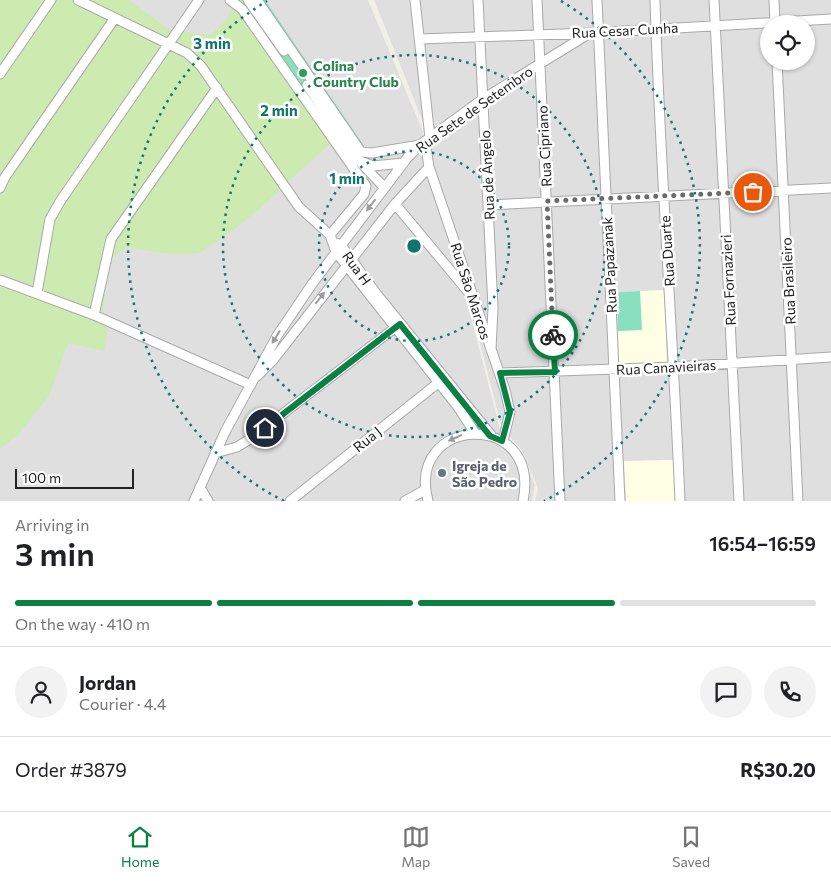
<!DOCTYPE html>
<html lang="en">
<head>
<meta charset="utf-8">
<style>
  body { margin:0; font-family:Commissioner,sans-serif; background:#f2f2f2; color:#202124; height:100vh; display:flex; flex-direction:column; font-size:19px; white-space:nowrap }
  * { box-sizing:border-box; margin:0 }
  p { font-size:16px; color:#757577 }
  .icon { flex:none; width:28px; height:28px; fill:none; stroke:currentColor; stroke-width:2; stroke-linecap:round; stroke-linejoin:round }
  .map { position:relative; height:501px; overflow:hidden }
  .details { display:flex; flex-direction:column; background:#fff; flex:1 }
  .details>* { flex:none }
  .controls { position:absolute; left:760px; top:15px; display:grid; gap:10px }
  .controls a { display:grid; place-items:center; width:55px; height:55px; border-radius:50%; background:#fff; box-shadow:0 1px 4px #0004; font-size:25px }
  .scale { position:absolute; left:15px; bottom:12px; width:119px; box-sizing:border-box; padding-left:5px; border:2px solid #222; border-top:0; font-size:14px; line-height:18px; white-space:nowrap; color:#222; -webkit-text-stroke:4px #fff; paint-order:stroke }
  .pin { position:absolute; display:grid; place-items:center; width:42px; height:42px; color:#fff; margin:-21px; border:2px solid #fff; border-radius:50%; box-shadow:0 1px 5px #0007 }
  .courier { position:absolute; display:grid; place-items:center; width:50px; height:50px; margin:-25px; border:4px solid #0b8043; border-radius:50%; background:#fff; color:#222; box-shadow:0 1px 6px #0007 }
  .overview em { font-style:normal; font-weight:600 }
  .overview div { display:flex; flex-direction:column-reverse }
  .overview { display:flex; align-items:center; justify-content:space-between; height:85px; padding:0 15px }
  h1 { font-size:32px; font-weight:600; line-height:38px }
  .bar { display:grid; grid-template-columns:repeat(4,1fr); gap:8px 5px; align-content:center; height:60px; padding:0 15px }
  .bar i { height:6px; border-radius:4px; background:#e0e0e0 }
  .bar .selected { background:#0b8043 }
  .bar p { grid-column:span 4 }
  .line { display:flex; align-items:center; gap:12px; padding:0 15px; border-top:1px solid #e0e0e0 }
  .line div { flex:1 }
  .round { display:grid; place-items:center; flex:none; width:52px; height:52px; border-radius:26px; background:#f2f2f2 }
  .menu { display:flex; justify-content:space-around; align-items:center; height:70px; border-top:1px solid #e0e0e0; background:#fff; font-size:14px; color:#757577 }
  .menu a { display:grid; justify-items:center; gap:2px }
  .menu .selected { color:#0b8043 }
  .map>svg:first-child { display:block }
  .residential { fill:#e0dfdf; fill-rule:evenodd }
  .education { fill:#ffffe5 }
  .grass { fill:#cdebb0 }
  .pitch { fill:#88e0be }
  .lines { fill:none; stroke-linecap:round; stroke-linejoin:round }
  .minor-casing { stroke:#a9a9a9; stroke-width:11 }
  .minor { stroke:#fff; stroke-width:9 }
  .oneway { fill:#9c9c9c }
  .done { stroke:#6b6a68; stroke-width:5; stroke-dasharray:0 9 }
  .route { stroke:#0b8043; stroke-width:6 }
  .ring { fill:none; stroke:#0f766e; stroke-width:2.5; stroke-dasharray:2.5 5 }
  .leisure-dot { fill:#2e9e5b; stroke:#fff; stroke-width:2 }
  .worship-dot { fill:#6b7280; stroke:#fff; stroke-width:2 }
  .labels { text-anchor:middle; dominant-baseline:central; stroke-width:5; stroke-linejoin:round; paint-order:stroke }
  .street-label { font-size:14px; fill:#222; stroke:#fff }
  .leisure-label { font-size:14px; font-weight:bold; fill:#27864d; stroke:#fff; text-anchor:start }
  .worship-label { font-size:14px; font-weight:bold; fill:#5b616d; stroke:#fff; text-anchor:start }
  .centre { fill:#0f766e; stroke:#fff; stroke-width:2.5 }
  .ring-label { font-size:15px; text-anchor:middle; font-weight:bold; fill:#0f766e; stroke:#fff; stroke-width:5; stroke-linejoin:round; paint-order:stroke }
</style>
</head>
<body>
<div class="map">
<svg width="831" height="501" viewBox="0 0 831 501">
  <rect width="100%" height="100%" fill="#f2efe9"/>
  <!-- residential -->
  <path class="residential" d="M0,0H368L423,132L500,429L518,449L535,485L532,501H0Z
    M374,0H831V501H535L538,488L521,449L502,428L440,190L427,132ZM769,24H806V61H769Z"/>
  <!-- education -->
  <path class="education" d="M664,290L667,362L619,364L617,292Z
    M674,460L676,501H626L624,461Z"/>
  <!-- grass -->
  <path class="grass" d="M0,0H129L170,30L210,35L226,20L236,0H246L335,140C294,174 259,215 213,244C208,247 202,252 197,253C175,257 150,251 128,247L109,260L103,308L107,332L104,351L68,343L49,396L18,435L0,449Z"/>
  <!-- pitch -->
  <path class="pitch" d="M242,0H265L364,146L346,152Z
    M640,291L642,330L618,331L617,292Z"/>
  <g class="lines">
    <!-- minor casing -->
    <g class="minor-casing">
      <path id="minor" d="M78,0L187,53L201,66L299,207L330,235L336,252L458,407L475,433
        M230,0L242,9L366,186L364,194L330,235
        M248,0L284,51
        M257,0L361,152L372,153L420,145
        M415,0L430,138
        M478,0L493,308L491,349
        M537,0L560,501
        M597,0L620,501
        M655,0C660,167 673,334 680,501
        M714,0L739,501
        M774,0L775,24
        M420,39L590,33L831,19
        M777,61L798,501
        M0,74L51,0
        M307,85L357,160L373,166L403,163
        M425,141L429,167L505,390L510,412L503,441
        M362,164L384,187
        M0,188L5,177L115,18
        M395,204L470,294
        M488,205L831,188
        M336,243L341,245L375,292L491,435
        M0,280L94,315L251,385
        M37,293L50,219L61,200L199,0
        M94,315L111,239L217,88
        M500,373L674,367L831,357
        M257,376L273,360L395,204L429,167
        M215,453L237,447L250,439L400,324
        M200,487L208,501
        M194,501L225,432L277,336L312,284L408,157L420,145L483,99L590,33
        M290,501L443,379
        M405,501L425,490
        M428,501C405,415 542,409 523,501"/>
    </g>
    <!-- minor -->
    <use href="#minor" class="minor"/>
  </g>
  <!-- one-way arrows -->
  <defs><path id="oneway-solid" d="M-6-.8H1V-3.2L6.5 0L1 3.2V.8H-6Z" transform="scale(1.25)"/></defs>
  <g class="oneway">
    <use href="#oneway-solid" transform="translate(371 205) rotate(128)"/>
    <use href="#oneway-solid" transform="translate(320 298) rotate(-52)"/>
    <use href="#oneway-solid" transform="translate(276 337) rotate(122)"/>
    <use href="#oneway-solid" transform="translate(455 438) rotate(156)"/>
  </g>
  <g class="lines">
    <!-- done -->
    <path class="done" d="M553,335L547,201L753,192"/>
    <!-- route -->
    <path class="route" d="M265,428L400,324L490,436L502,441L510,412L500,373L555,372L553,335"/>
  </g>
  <!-- distance rings -->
  <g class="ring">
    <circle cx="414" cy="246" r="95"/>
    <circle cx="414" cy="246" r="191"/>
    <path d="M284 501A286 286 0 0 1 267 1M561 1A286 286 0 0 1 544 501"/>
  </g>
  <!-- markers -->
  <circle class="leisure-dot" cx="303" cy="73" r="5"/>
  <circle class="worship-dot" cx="442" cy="473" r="5"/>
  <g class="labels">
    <!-- street labels -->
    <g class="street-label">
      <text transform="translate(625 30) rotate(-3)">Rua Cesar Cunha</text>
      <text transform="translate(474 109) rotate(-35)">Rua Sete de Setembro</text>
      <text transform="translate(544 146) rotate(-93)">Rua Cipriano</text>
      <text transform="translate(487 175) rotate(-93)">Rua de Ângelo</text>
      <text transform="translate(667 251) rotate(-94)">Rua Duarte</text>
      <text transform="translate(609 265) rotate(-93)">Rua Papazanak</text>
      <text transform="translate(357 268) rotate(54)">Rua H</text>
      <text transform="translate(728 280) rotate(-93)">Rua Fornazieri</text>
      <text transform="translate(788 281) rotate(-93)">Rua Brasileiro</text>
      <text transform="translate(471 291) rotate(72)">Rua São Marcos</text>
      <text transform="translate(666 367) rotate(-3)">Rua Canavieiras</text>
      <text transform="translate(367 439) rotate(-39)">Rua J</text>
    </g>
    <!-- leisure labels -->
    <g class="leisure-label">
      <text x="313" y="65">Colina<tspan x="313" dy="16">Country Club</tspan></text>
    </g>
    <!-- worship labels -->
    <g class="worship-label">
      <text x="452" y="465">Igreja de<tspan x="452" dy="16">São Pedro</tspan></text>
    </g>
  </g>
  <circle cx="414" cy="246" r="8" class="centre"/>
  <g class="ring-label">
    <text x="212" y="49">3 min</text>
    <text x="279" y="116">2 min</text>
    <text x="347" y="184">1 min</text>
  </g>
</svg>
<div class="controls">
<a><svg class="icon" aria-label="locate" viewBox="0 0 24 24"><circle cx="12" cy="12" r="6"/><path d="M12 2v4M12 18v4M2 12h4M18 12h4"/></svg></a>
</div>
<div class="scale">100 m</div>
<div class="pin" style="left:753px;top:192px;background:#ea580c"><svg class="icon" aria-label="bag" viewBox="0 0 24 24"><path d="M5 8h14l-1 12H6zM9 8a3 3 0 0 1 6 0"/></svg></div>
<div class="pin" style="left:265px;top:428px;background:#1f2937"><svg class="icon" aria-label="home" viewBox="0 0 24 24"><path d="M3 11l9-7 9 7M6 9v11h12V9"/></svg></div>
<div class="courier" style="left:553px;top:335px"><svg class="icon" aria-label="bike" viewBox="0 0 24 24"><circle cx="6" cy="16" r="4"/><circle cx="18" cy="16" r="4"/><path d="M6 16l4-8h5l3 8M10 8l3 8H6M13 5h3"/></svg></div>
</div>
<section class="details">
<div class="overview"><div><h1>3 min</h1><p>Arriving in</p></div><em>16:54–16:59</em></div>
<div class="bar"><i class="selected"></i><i class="selected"></i><i class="selected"></i><i></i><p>On the way · 410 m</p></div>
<div class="line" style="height:90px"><a class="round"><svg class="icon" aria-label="person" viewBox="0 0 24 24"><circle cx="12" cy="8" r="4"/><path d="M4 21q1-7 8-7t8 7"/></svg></a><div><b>Jordan</b><p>Courier · 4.4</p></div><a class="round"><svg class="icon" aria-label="chat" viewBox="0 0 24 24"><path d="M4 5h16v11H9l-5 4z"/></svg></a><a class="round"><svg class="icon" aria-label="phone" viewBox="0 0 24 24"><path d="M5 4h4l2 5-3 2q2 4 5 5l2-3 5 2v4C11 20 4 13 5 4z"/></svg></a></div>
<div class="line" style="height:65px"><div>Order #3879</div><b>R$30.20</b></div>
</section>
<nav class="menu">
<a class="selected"><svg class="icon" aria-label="home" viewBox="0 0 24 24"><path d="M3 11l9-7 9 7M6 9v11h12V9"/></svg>Home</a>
<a><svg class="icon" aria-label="map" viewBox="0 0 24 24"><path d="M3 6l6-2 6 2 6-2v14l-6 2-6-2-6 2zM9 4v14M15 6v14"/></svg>Map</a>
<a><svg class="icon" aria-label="saved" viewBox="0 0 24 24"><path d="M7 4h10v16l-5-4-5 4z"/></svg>Saved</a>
</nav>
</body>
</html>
